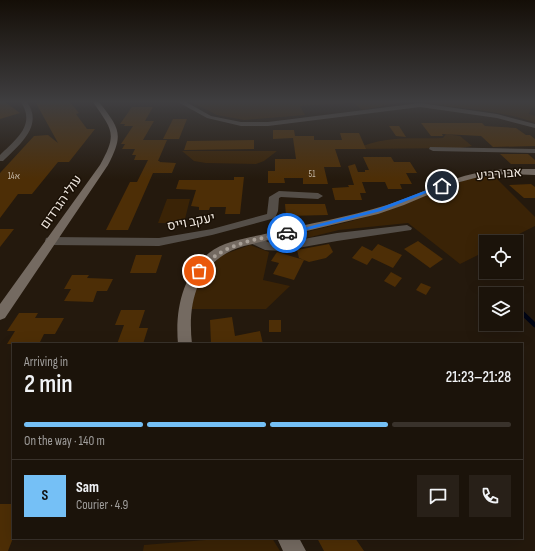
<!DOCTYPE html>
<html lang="en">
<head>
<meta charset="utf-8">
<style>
  body { margin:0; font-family:"Sofia Sans Condensed",Heebo,sans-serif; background:#282018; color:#f1f3f6; height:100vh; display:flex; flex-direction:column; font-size:15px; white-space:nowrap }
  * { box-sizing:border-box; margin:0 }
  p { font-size:13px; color:#a09e9c }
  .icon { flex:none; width:22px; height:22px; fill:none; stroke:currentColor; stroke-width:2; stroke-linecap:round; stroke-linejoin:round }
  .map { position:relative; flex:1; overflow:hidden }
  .side { position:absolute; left:12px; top:343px; width:511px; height:196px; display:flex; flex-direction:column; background:#1b130a; border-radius:0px; box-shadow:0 4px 16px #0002,0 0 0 1px #39322b }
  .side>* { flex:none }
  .buttons { position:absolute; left:479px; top:235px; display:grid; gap:8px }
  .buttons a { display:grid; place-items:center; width:44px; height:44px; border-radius:0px; background:#1b130a; box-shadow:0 4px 16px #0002,0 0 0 1px #39322b; font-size:20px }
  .pin { position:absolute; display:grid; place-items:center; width:34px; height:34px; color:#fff; margin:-17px; border:2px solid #fff; border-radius:50%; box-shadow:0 1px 4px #0007 }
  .courier { position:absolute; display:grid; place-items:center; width:40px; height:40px; margin:-20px; border:3px solid #1a73e8; border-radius:50%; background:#fff; color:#222; box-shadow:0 1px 5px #0007 }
  .overview em { font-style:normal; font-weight:600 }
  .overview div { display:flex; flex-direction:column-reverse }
  .overview { display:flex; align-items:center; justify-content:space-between; height:68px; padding:0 12px }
  h1 { font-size:26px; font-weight:600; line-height:30px }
  .bar { display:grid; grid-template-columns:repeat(4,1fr); gap:6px 4px; align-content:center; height:48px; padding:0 12px }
  .bar i { height:5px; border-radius:3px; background:#39322b }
  .bar .selected { background:#75c0f6 }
  .bar p { grid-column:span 4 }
  .line { display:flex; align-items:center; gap:10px; padding:0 12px; border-top:1px solid #39322b }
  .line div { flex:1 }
  .round { display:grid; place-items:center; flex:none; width:42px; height:42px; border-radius:0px; background:#282018 }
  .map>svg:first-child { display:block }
  .green { fill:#3a2306 }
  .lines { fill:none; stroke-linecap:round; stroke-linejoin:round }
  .stream { stroke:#000515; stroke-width:4.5 }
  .building { fill:#4d2e06 }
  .street { fill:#544e48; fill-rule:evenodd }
  .secondary { fill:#746a61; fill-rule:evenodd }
  .route { fill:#1a73e8 }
  .done { stroke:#a89f96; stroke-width:4; stroke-dasharray:0 7.2 }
  .labels { text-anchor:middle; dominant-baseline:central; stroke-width:3; stroke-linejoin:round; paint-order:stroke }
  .far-number-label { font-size:9px; fill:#c6b9a9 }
  .street-label { font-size:13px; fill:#efe7df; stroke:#1a1005 }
</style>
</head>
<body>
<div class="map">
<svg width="535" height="551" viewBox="0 0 535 551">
  <rect width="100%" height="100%" fill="#24190d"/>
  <!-- green -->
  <path class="green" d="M191,102H402L363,110L353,103L300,106L305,115L244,120L217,115Z
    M418,102H525L535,104V108L532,107L529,114L535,116V123C498,109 457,109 418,102Z
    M446,134L460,136L472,146L461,148L355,149C386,135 410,139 443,138Z
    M182,151H277L264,161L256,164L206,163L194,161Z
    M488,175L494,176L535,217V226L503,242H486V251L460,264L408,223L339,230L286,243L273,240L352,221L397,207L465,180Z
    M167,199H190L184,223H158Z
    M250,245L269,252L263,280L290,286L266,309H191L196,285L210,267L222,255Z
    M230,538H272L280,551H143L144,545Z"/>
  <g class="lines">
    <!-- stream -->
    <path class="stream" d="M516,307L535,325"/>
  </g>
  <!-- building -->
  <path class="building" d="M0,102H5L20,113L0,119Z
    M43,102H70L79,113L76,114L87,129H95L69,162H58L32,194H18L0,218V173L34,136L48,135L58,143L36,103Z
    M132,107H153L145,121H154L143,140H167L158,161H160L159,162L176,163L172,173H153L128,230H106L130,182H137L148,160H134L136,155H132L135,149H122L125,144H121L133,126H124L125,124H120Z
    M173,119H187L179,139H163Z
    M421,123H482L485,126L516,128L526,135H530L535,139V146L493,147L481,136L442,134L443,136H431Z
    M389,126H399L406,137L396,136Z
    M273,130H294L295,136H314V140H342L340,133H359L366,149H335L341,167H324L328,184H303V178H284L285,183H268V171H275V159H296L293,138L273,139Z
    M254,140V149L184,150L187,141Z
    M500,154H528L535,160V164H511Z
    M363,157H391L394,162H410L417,173H406L412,184H400L402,189H388L385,182H362L366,193H360L362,200H335L332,188L349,187L348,185H354L348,166L355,164L358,172H365V170H369Z
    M234,177H244L240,214H225L226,207H210L209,210H199V207L191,206L196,190L176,189L179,180H234Z
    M531,184L535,187V198H524L509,185Z
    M285,204H325L328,215L286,216Z
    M0,229H14L0,247Z
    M418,241L443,259L430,268L404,249Z
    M329,244L333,252L326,258L309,262L299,258L297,250Z
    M378,244L402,255L393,268L372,258L367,265L352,258L362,246L372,251Z
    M277,252L304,260L294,280L273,274L279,263L271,261Z
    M136,255H162L156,273H130Z
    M391,272L402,278L395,287L384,281Z
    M72,275H89L87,278L113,279L107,291H97L93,302L64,301L71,289H64Z
    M421,283L431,287L426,295L416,290Z
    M121,310H145L139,328H148L143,344H117L124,325H115Z
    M19,313H38L35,318H64L55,334H44L39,344H7L15,331H7Z
    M232,317L235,336L260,331L263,344H211L210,320Z
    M269,320H281V332H269Z
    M0,504H13V538L8,551H0Z
    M317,538H355L364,551H324Z"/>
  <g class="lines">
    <!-- street -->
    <path class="street" d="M21,102H27C44,126 19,145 3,161H0V155C16,139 36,125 21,102Z
      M178,102H186L211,116L241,122H268L420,103L497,114L535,124V128L497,118L420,107L268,126H241L207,118Z
      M430,147L535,149V153L433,151L429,149Z
      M279,191L318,193L323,196L318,199L281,197L279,198L278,211L275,218L212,235L159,246L50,245L46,244L45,241L46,238L50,237L159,238L212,229L267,214L269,197Z
      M407,225L412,228L411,230L337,241L281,251L265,250L250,243L249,240L250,237H258L270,243H281L337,233Z"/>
    <!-- secondary -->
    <path class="secondary" d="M93,102H99C120,129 124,134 108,165L5,318L0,320V304L100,165C118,133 112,130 93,102Z
      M505,169H535V175L505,174L475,178L456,183L404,205L378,214L244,246C198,259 187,301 192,344H178C175,311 182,275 209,253C225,240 249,238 269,233C308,224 348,217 387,205C430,191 457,172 505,169Z
      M277,538H299L306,551H283Z"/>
  </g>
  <!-- sky -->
  <linearGradient id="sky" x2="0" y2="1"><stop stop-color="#140e07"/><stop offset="0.57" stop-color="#3f3e40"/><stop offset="1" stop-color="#3f3e40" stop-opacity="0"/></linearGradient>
  <rect width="535" height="179" fill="url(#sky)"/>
  <!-- route -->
  <path class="route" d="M440,185L444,186L381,211L287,235L284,233L377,209Z"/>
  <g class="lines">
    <!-- done -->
    <path class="done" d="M199,271C222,243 254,240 287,233"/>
  </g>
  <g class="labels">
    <!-- far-number labels -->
    <g class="far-number-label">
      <text x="312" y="174">51</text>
      <text x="14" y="176">14א</text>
    </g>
    <!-- street labels -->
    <g class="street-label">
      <text transform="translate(499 174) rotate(-5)">אבו רביע</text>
      <text transform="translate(61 202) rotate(-55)">עולי הגרדום</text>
      <text transform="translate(191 222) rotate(-11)">יעקב וייס</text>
    </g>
  </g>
</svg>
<div class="buttons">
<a><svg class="icon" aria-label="locate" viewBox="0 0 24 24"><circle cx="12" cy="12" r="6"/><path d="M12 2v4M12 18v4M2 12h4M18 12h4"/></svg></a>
<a><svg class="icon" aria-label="layers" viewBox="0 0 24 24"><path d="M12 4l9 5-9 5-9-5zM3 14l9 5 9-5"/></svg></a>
</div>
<div class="pin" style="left:199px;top:271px;background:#ea580c"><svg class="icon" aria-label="bag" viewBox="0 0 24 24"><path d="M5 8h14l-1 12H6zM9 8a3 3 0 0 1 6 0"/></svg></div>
<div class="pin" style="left:442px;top:186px;background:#1f2937"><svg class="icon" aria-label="home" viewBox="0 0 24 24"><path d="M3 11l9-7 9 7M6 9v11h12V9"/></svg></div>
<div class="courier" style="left:287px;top:233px"><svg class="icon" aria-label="car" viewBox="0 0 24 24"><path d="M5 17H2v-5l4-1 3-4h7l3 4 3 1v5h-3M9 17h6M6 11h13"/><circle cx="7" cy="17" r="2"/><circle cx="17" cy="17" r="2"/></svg></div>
<section class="side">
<div class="overview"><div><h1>2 min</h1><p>Arriving in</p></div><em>21:23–21:28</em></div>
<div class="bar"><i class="selected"></i><i class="selected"></i><i class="selected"></i><i></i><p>On the way · 140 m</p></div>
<div class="line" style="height:72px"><b class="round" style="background:#75c0f6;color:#111">S</b><div><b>Sam</b><p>Courier · 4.9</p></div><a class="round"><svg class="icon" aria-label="chat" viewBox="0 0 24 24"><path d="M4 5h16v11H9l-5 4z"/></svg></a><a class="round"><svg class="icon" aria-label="phone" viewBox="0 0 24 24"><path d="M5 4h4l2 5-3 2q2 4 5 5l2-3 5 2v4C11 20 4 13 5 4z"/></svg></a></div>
</section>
</div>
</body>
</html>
